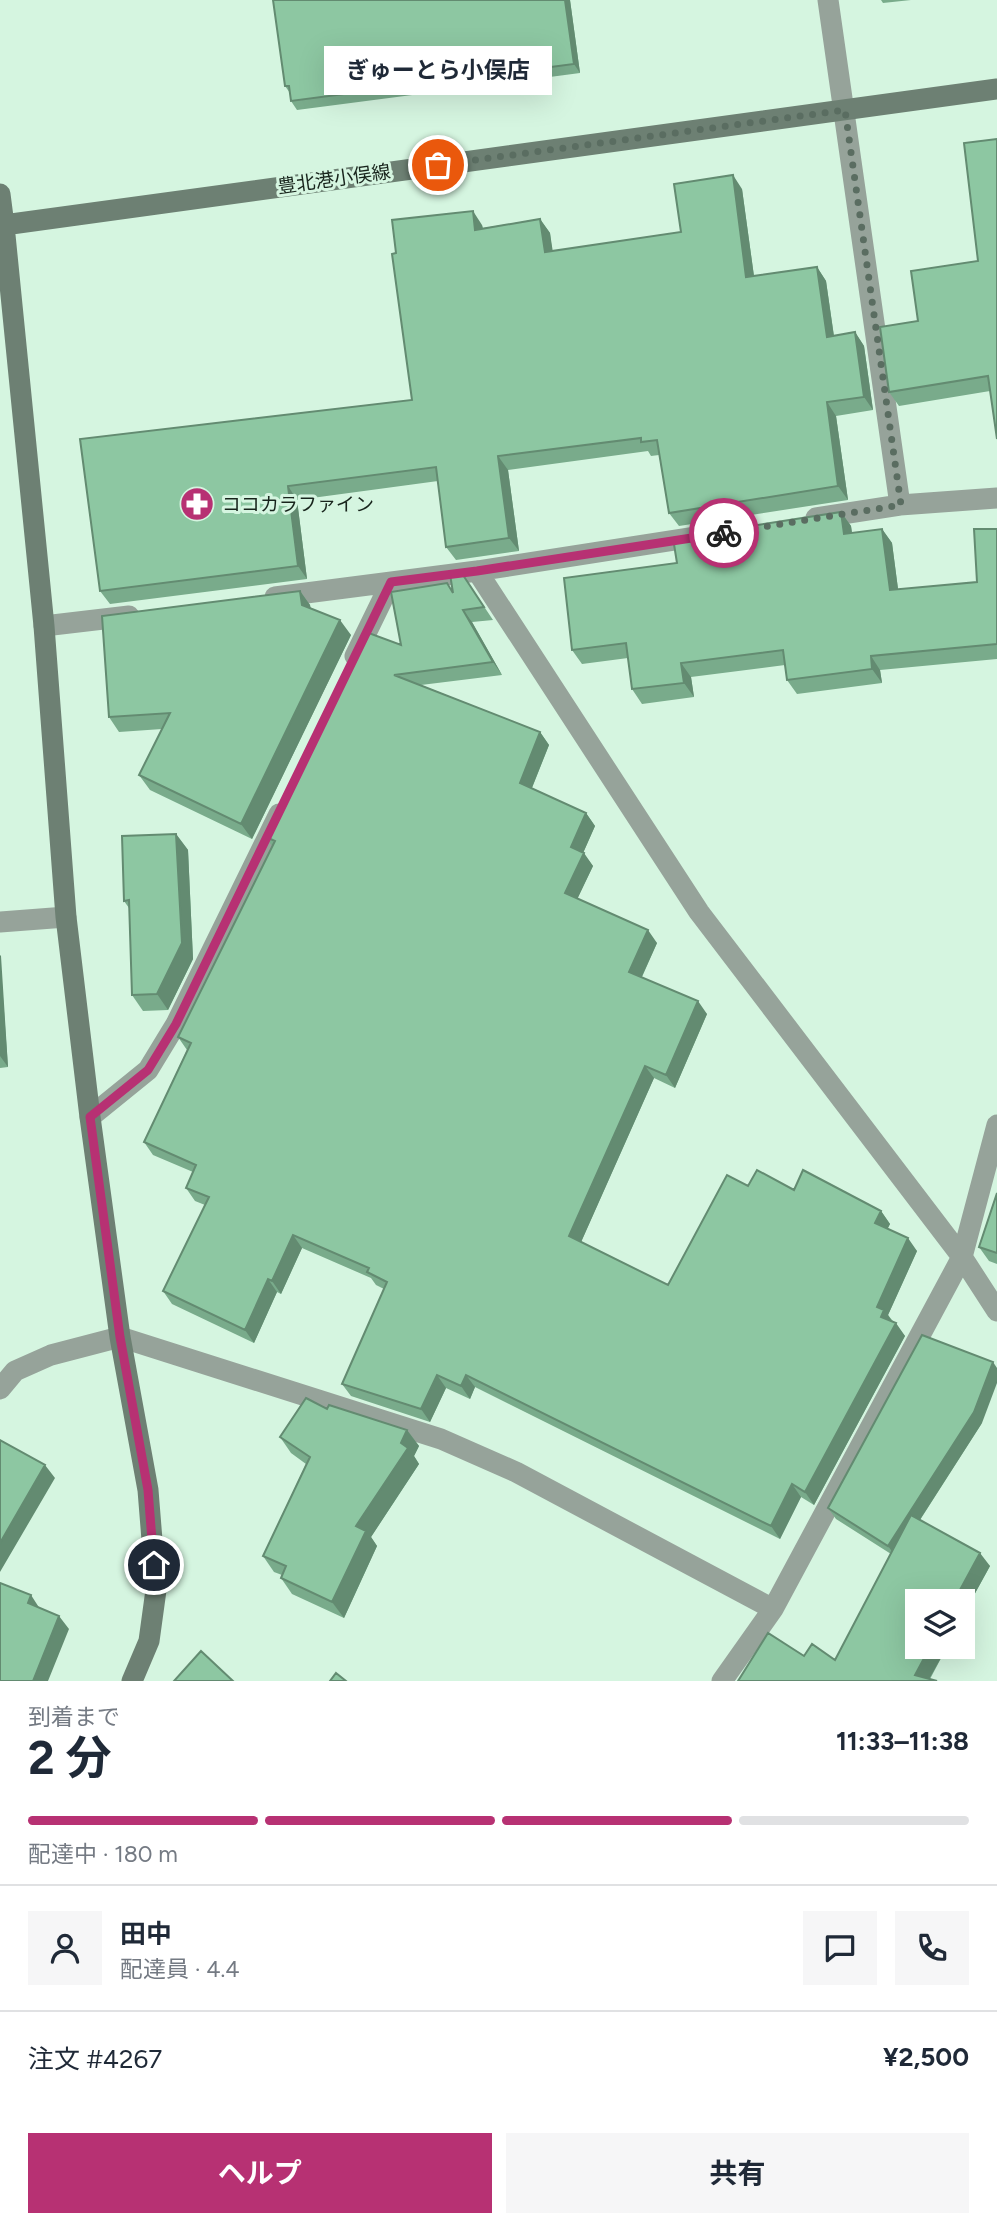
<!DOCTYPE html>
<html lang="ja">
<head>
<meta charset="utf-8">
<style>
  body { margin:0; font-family:Figtree,"Noto Sans JP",sans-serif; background:#f6f6f7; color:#1f2937; height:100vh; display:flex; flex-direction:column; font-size:26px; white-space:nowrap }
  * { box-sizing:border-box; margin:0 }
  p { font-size:23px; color:#747a83 }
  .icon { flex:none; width:38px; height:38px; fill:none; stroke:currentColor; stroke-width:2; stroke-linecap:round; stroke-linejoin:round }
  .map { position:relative; height:1681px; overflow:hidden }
  .panel { display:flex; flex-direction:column; background:#fff; flex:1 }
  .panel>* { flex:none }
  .fabs { position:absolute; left:905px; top:1589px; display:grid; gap:14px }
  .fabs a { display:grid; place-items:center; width:70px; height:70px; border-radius:0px; background:#fff; box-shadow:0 7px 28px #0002; font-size:35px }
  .pin { position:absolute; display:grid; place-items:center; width:60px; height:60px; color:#fff; margin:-30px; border:4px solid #fff; border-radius:50%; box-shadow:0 2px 7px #0007 }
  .courier { position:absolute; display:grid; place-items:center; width:70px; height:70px; margin:-35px; border:5px solid #b73173; border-radius:50%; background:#fff; color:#222; box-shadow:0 2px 9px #0007 }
  .bubble { position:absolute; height:49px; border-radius:0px; background:#fff; box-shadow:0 7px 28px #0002; font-size:23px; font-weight:700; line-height:49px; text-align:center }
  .headline em { font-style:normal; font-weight:700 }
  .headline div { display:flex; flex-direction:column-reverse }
  .headline { display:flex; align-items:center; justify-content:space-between; height:119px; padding:0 28px }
  h1 { font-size:46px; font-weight:700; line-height:52px }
  .bar { display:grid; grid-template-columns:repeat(4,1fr); gap:10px 7px; align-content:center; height:84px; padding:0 28px }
  .bar i { height:9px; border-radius:5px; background:#e0e1e3 }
  .bar .active { background:#b73173 }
  .bar p { grid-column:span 4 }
  .line { display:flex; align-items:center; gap:18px; padding:0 28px; border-top:2px solid #e0e1e3 }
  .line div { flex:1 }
  .round { display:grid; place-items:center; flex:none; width:74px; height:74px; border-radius:0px; background:#f6f6f7 }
  .action { display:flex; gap:14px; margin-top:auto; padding:14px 28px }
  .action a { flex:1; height:80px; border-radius:0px; background:#b73173; color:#fff; font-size:28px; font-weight:700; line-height:80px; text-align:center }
  .action a+a { background:#f6f6f7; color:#1f2937 }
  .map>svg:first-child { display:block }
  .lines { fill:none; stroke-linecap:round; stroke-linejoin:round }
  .street { stroke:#96a39a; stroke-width:21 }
  .secondary { stroke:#6d8073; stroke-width:21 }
  .wall { fill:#79ab8b }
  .shaded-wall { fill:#638b71 }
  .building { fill:#8dc7a2; stroke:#638b71; stroke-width:2 }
  .done { stroke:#5a6d61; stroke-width:7; stroke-dasharray:0 12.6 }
  .route { stroke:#b73173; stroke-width:9 }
  .labels { text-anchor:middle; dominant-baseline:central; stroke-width:6; stroke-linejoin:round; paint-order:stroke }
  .street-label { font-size:19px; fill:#18241c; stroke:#d5f5e0 }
  .poi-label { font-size:19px; fill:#18241c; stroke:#d5f5e0; text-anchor:start }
</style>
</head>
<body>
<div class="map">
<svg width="997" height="1681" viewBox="0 0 997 1681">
  <rect width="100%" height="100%" fill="#d5f5e0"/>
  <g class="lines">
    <!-- street -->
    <path class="street" d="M828,0L900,505
      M816,518L900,505L997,498
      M477,571L699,912L962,1257L997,1311
      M275,597L477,571L701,536
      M44,626L129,616
      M355,656L391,582
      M0,922L66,917
      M90,1117L148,1070L176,1024L279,814
      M0,1389L15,1371L51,1355L120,1337L441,1439L516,1472L773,1609
      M722,1681L773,1609L962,1257L997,1125"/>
    <!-- secondary -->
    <path class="secondary" d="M0,194L4,225H0
      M132,1681L149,1641L156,1590L148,1490L120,1337L90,1117L66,917L44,626L4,225L997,89"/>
  </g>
  <!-- wall -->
  <path class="wall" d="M570,0L580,73L297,110L291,101L290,93L285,86Z
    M881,0H911L883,3Z
    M742,189L754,276L817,267L826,281L834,336L855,332L864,346L873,410L836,416L848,500L679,526L669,513L659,455L651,456L648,451L508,470L519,551L456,560L446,547L438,481L297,500L307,579L110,604L100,591L412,400L396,253L482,225L483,228L540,219L550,233L552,251L681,232Z
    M978,261L990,391L899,406L889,392L918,321Z
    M841,512L851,526L852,533L882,529L892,543L898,589L977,582L997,529V659L880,670L882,683L797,694L787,680L785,665L691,677L694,697L642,704L632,689L628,658L582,664L572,650L677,563Z
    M461,572L493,620L472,622L502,675L421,685L540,732L549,745L532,788L586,813L595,826L583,853L593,866L577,899L657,943L642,977L707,1014L675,1088L654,1078L581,1242L668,1285L748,1186L794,1190L881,1211L890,1224L887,1229L917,1251L888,1315L905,1336L814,1505L801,1497L780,1539L475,1387L470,1399L446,1388L430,1422L351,1396L342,1384L384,1289L376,1285L371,1278L302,1248L281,1294L277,1292L254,1343L172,1304L163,1291L205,1205L195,1201L186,1188L193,1172L153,1155L144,1142L187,1050L178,1037L272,846L266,837L401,645L453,591Z
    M300,591L310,605L311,609L351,635L252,839L150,790L139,775L162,729L119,732L109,717Z
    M176,834L188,850L193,959L168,1010L143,1011L132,995L129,908L124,901Z
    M0,955L8,1067L0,1068Z
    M997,1193V1264L989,1261L979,1247Z
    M327,1409L407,1430L419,1446L414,1456L419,1464L371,1537L377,1546L344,1618L292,1594L281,1578L282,1575L274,1572L263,1556L306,1464L291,1453L280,1437Z
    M982,1423L920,1520L990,1566L962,1617V1601L917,1647H947L930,1679L804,1656L835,1660L891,1554L836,1519L828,1508Z"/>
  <!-- shaded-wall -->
  <path class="shaded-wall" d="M565,0H570L580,73L574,64Z
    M733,175L742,189L756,291L746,277Z
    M473,211L482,225L485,243L475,230Z
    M540,219L550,233L555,266L545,252Z
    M817,267L826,281L836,351L827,337Z
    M855,332L864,346L873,410L864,397Z
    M827,402L836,416L848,500L838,486Z
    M498,456L508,470L519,551L509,538Z
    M288,486L297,500L307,579L298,566Z
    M841,512L851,526L854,548L844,534Z
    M882,529L892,543L900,604L890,590Z
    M300,591L310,605L312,620L302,605Z
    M463,610L472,622L502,675L493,662Z
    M340,620L351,635L252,839L241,824Z
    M871,656L880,670L882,683L872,669Z
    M681,663L691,677L694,697L684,683Z
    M540,732L549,745L529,795L520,783Z
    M586,813L595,826L580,860L571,847Z
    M176,834L188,850L193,959L168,1010L157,994Z
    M584,853L593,866L574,906L565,893Z
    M648,930L657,943L638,985L629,972Z
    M0,955L1,956L8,1067L0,1056Z
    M698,1001L707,1014L675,1088L666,1075Z
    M645,1066L654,1078L578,1249L569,1236Z
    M881,1211L890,1224L884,1236L875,1223Z
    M293,1235L302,1248L281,1294L272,1281Z
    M908,1238L917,1251L888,1315L893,1323L881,1317L877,1307Z
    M268,1279L277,1292L254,1343L245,1330Z
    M896,1323L905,1336L814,1505L805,1492Z
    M993,1362L997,1368V1383L982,1423L896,1557L888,1546Z
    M437,1375L446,1388L430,1422L421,1409Z
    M466,1375L475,1387L470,1399L461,1386Z
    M407,1430L419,1446L414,1456L419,1464L371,1537L377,1546L344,1618L332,1602L356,1526Z
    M45,1465L55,1478L0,1572V1543Z
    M792,1484L801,1497L780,1539L771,1526Z
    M980,1553L990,1566L962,1617V1601H954Z
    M31,1595L40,1609L28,1603Z
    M59,1616L69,1629L48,1681H33Z
    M930,1647H947L928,1681L915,1675Z"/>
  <!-- building -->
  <path class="building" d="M273,0H565L574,64L291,101L289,86H285Z
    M997,139V439L988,376L889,392L880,327L918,321L911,271L978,261L964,143Z
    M733,175L746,277L817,267L827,337L855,332L864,397L827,402L838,486L669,513L657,440L641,442V438L498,456L509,538L446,547L436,467L288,486L298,566L100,591L80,439L412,400L392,254L396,253L392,220L473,211L475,230L540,219L545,252L681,232L674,184Z
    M841,512L844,534L882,529L890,590L977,582L974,529H997V644L871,656L872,669L787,680L783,650L681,663L684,683L632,689L626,643L572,650L564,578L677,563L673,538Z
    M461,572L484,607L463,610L493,662L394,675L540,732L520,783L586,813L571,847L584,853L565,893L648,930L629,972L698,1001L666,1075L645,1066L569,1236L668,1285L727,1175L748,1186L757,1170L794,1190L803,1170L881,1211L875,1223L908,1238L877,1307L884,1310L881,1317L896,1323L805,1492L792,1484L771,1526L466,1375L461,1386L437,1375L421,1409L342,1384L387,1282L367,1272L369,1268L293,1235L272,1281L268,1279L245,1330L163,1291L209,1197L186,1188L196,1165L144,1142L191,1043L178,1037L275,841L266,837L366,632L401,645L391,592L447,583L453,593L450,574Z
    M300,591L302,605L340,620L241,824L139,775L170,713L109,717L102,616Z
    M176,834L182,943L157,994L132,995L129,900L124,901L122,836Z
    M997,1193V1253L979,1247Z
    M922,1335L993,1362L974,1412L888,1546L828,1508Z
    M306,1398L327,1409L329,1405L407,1430L401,1443L408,1448L356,1526L366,1531L332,1602L281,1578L286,1566L263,1556L310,1457L280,1437Z
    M0,1440L45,1465L0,1543Z
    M911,1515L980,1553L954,1601H917V1647H930L915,1675L937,1681H738L768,1633L804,1656L812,1644L835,1660Z
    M0,1583L31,1595L28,1603L59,1616L33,1681H0Z
    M201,1651L233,1681H174Z
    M336,1673L346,1681H330Z"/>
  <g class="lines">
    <!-- done -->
    <path class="done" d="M438,165L845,110L901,505L724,533"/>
    <!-- route -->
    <path class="route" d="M154,1565L148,1490L120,1337L90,1117L148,1070L176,1024L391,582L477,571L724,533"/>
  </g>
  <!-- icons -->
  <defs>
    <g id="pharmacy-disc" transform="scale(1.75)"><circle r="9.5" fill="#b73173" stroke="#d5f5e0"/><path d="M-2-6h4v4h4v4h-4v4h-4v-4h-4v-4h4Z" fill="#fff"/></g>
  </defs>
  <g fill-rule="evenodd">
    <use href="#pharmacy-disc" x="197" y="504"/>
  </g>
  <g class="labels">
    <!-- street labels -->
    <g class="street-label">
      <text transform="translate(334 179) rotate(-8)">豊北港小俣線</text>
    </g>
    <!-- poi labels -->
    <g class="poi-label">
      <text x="222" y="504">ココカラファイン</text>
    </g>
  </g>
</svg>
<div class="fabs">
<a><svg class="icon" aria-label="layers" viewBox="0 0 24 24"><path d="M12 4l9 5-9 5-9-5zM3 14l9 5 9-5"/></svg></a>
</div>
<div class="pin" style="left:438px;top:165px;background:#ea580c"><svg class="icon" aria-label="bag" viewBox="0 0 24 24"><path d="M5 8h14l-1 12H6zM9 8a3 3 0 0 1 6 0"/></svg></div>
<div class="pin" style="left:154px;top:1565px;background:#1f2937"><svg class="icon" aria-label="home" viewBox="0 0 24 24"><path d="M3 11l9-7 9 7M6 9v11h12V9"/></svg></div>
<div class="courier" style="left:724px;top:533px"><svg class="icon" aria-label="bike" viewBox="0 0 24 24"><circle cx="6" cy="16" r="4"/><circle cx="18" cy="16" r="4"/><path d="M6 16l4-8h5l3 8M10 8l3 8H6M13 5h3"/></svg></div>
<div class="bubble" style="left:324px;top:46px;width:228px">ぎゅーとら小俣店</div>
</div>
<section class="panel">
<div class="headline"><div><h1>2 分</h1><p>到着まで</p></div><em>11:33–11:38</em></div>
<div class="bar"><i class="active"></i><i class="active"></i><i class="active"></i><i></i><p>配達中 · 180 m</p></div>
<div class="line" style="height:126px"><a class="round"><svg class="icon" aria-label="person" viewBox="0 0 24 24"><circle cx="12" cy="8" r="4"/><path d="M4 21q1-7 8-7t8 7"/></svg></a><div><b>田中</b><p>配達員 · 4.4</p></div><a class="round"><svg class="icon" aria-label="chat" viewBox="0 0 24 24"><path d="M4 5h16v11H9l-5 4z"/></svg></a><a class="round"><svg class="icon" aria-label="phone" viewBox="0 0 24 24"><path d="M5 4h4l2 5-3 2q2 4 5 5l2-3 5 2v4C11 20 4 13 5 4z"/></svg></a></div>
<div class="line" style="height:91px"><div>注文 #4267</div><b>¥2,500</b></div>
<div class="action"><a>ヘルプ</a><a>共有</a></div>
</section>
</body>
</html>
